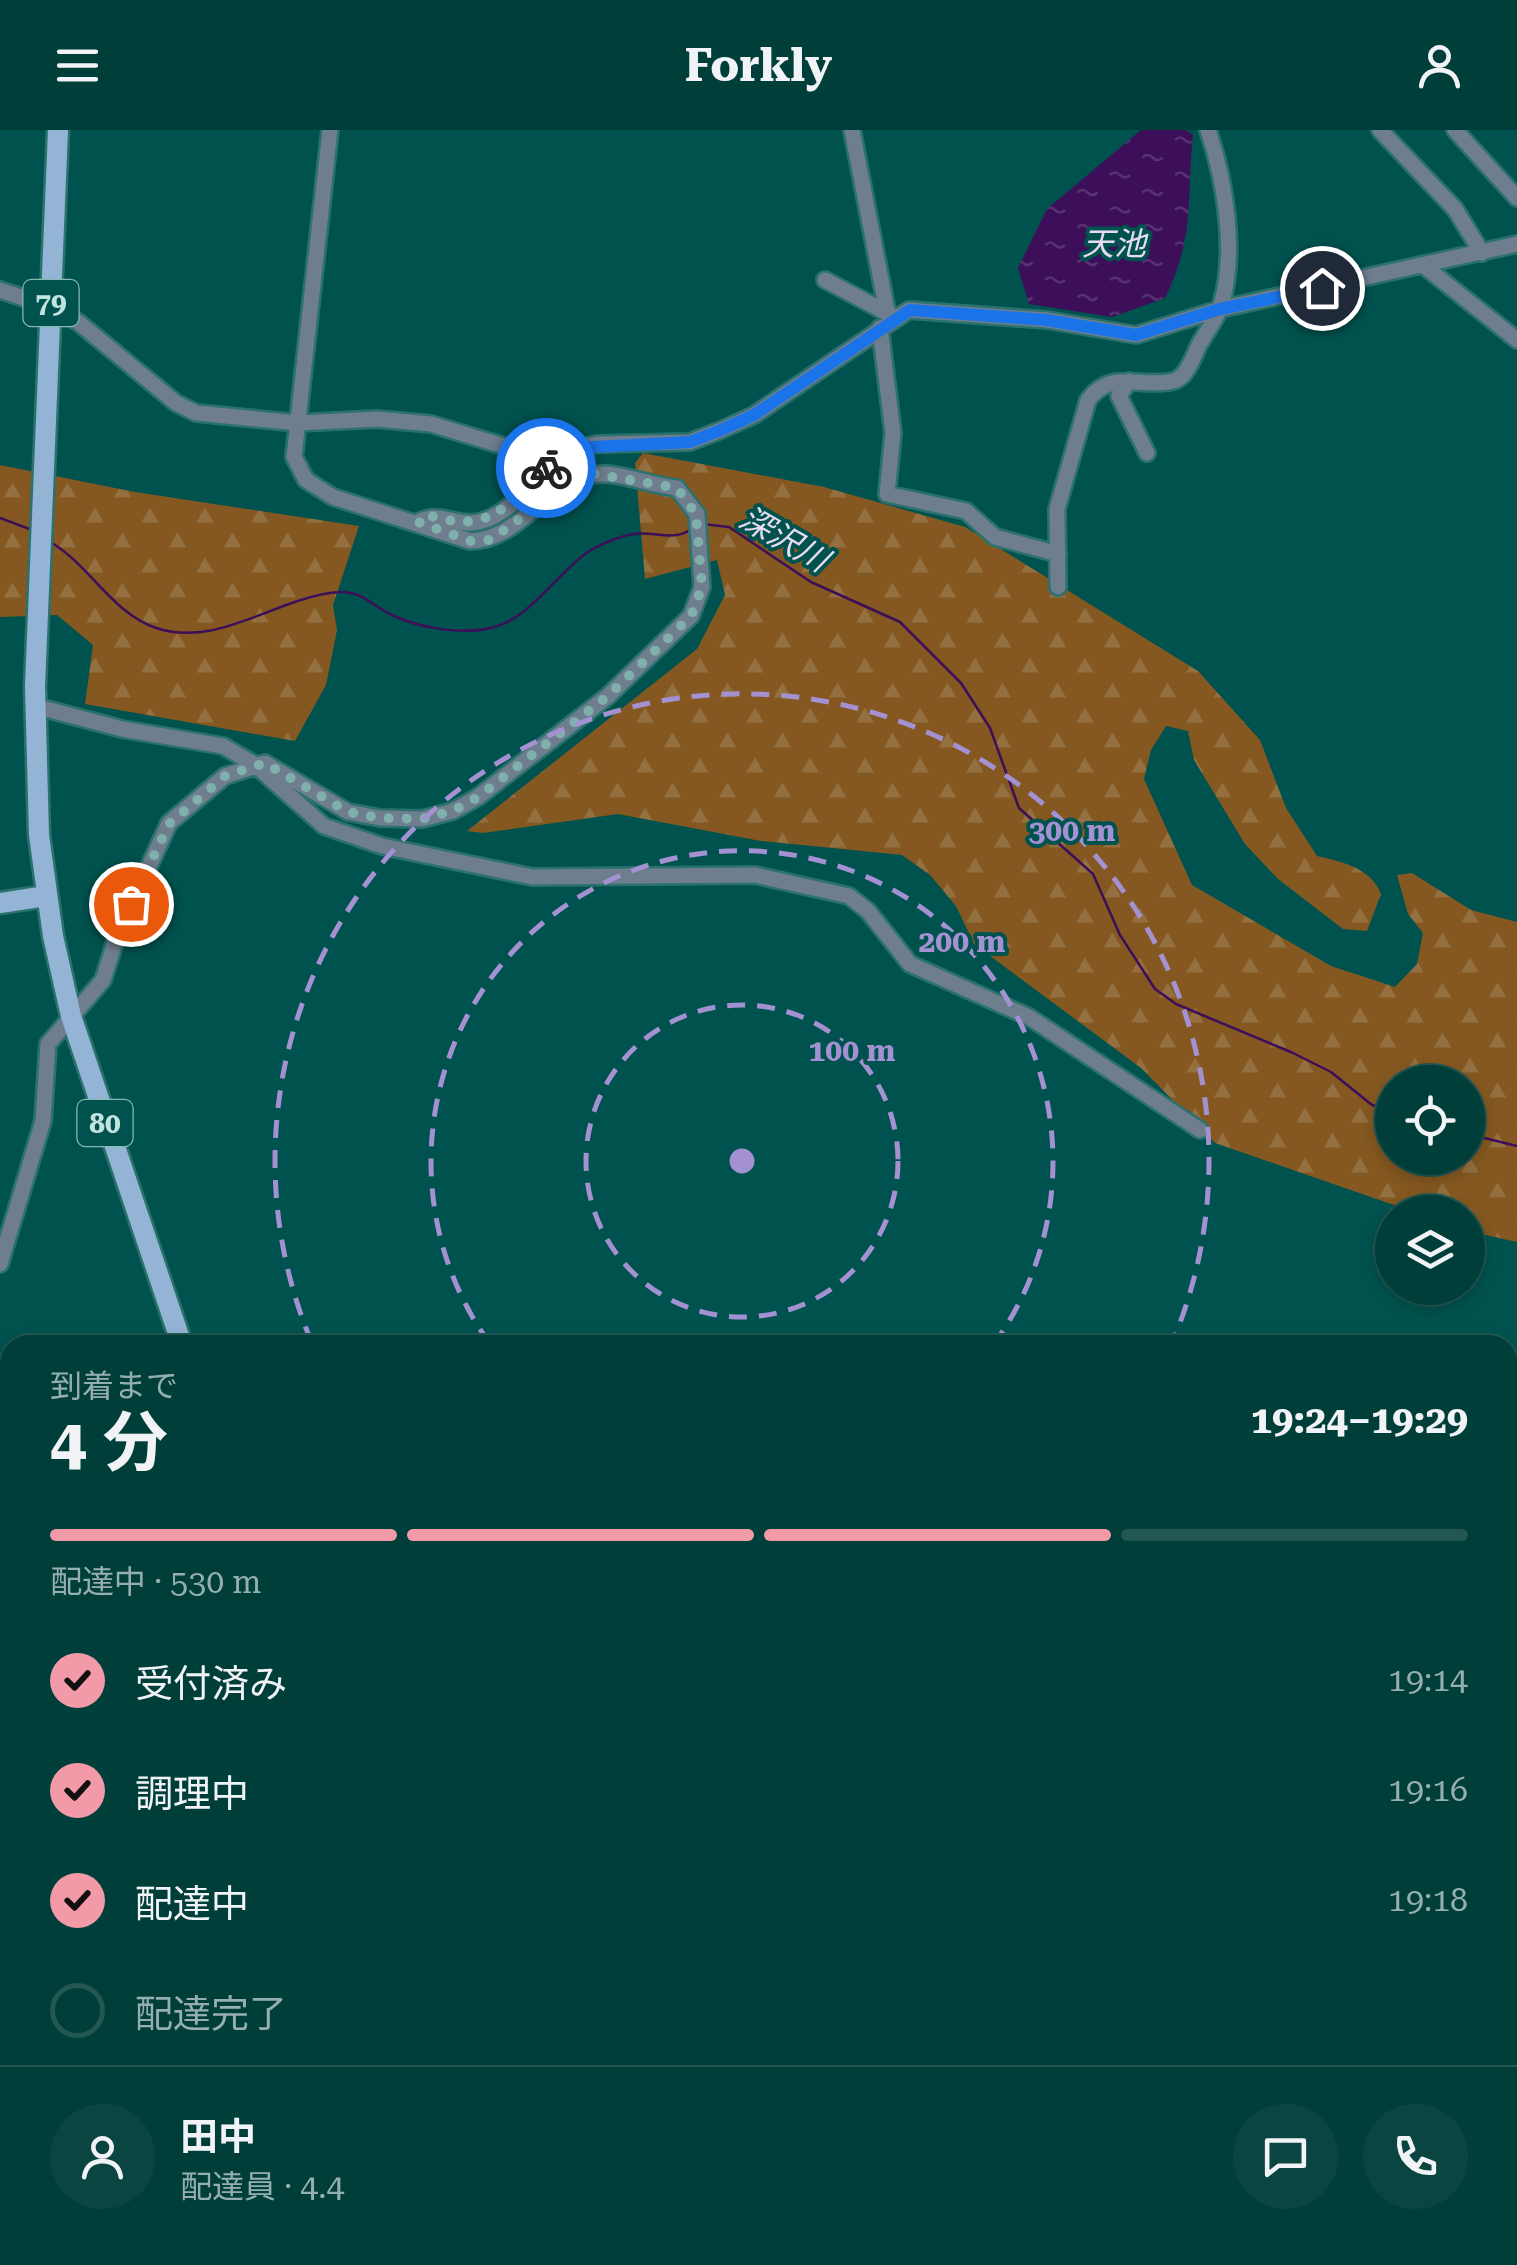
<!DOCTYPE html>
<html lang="ja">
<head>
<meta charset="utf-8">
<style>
  body { margin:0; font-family:"Roboto Serif","Noto Sans JP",serif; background:#0a4542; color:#f1f3f6; height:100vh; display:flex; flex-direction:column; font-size:38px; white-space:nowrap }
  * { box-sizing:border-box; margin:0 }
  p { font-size:32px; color:#95aeaf }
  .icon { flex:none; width:55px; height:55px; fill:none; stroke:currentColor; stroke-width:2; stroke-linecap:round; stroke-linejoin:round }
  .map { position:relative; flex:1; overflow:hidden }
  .drawer { position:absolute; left:0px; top:1205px; width:1518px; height:930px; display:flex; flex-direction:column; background:#003e3a; border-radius:30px 30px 0 0; box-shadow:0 5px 15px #0003,0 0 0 2px #225754 }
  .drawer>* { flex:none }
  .controls { position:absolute; left:1375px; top:935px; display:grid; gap:20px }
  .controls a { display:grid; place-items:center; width:110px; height:110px; border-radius:50%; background:#003e3a; box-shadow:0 5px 15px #0003,0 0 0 2px #225754; font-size:50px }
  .pin { position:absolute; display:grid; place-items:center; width:85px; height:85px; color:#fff; margin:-42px; border:5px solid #fff; border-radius:50%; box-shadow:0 2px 10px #0007 }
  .courier { position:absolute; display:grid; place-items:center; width:100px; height:100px; margin:-50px; border:8px solid #1a73e8; border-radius:50%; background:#fff; color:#222; box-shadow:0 2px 12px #0007 }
  .head em { font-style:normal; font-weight:700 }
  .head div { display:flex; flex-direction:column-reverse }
  .head { display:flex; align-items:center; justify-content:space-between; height:170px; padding:0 50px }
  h1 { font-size:65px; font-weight:700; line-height:75px }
  .bar { display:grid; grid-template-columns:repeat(4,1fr); gap:15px 10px; align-content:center; height:120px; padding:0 50px }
  .bar i { height:12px; border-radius:8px; background:#225754 }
  .bar .active { background:#f39aa9 }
  .bar p { grid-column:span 4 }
  .line { display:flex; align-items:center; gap:25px; padding:0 50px; border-top:2px solid #225754 }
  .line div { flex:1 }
  .round { display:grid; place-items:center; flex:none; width:105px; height:105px; border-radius:52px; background:#0a4542 }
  ol { padding:0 50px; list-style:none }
  li { display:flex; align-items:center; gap:30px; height:110px }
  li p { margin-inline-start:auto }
  li .icon { padding:10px; border-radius:50%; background:#f39aa9; color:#111; stroke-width:4 }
  li:last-child { color:#95aeaf }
  li i { width:55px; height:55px; border:5px solid #225754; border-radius:50% }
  header { display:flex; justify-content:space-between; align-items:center; height:130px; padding:0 50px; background:#003e3a; font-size:45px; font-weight:700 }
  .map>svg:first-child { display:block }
  .forest { fill:url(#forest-firs); fill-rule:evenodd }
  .water { fill:url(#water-ripples) }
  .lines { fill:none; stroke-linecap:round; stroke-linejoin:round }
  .stream { stroke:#3d0e59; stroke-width:2.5 }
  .minor-casing { stroke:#2b726e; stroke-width:20 }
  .major-casing { stroke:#2b726e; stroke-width:25 }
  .minor { stroke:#6e7e8e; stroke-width:15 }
  .major { stroke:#93b4d4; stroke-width:20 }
  .done { stroke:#7fb0ac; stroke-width:10; stroke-dasharray:0 18 }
  .route { stroke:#1a73e8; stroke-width:12 }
  .ring { fill:none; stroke:#a391d1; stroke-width:5; stroke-dasharray:18 12 }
  .labels { text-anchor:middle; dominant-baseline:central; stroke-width:8; stroke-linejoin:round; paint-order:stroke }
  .shield { fill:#00524e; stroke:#88b8b4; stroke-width:2.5 }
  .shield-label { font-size:28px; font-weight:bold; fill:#c3e3df }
  .water-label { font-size:32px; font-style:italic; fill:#e6dbf0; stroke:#00524e }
  .centre { fill:#a391d1; stroke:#00524e; stroke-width:5 }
  .ring-label { font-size:30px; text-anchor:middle; font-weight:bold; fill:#a391d1; stroke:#00524e; stroke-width:8; stroke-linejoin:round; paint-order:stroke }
</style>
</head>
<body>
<header><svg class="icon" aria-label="menu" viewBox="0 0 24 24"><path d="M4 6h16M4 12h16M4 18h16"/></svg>Forkly<svg class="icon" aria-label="person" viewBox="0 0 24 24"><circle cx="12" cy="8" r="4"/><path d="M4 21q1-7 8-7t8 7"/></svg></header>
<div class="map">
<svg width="1517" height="2135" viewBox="0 0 1517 2135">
  <defs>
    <pattern id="forest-firs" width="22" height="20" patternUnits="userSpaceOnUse" patternTransform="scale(2.5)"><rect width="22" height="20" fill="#845820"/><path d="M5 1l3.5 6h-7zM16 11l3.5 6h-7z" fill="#947040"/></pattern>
    <pattern id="water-ripples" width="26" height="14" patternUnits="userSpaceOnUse" patternTransform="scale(2.5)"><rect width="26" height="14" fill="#3d0e59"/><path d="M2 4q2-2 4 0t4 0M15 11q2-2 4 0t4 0" fill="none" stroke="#573170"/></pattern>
  </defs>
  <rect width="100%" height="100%" fill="#00524e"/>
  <!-- forest -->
  <path class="forest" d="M643,323L824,357L965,397L1198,541L1260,610L1286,678L1317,726C1343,732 1371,738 1381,764L1367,801L1343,799L1278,749L1245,714L1194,630L1188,601L1166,596L1151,620L1144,649L1192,755L1331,836L1395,857L1417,834L1423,803L1408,784L1397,745L1412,743L1471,780L1517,792V1112L1468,1101V1082H1414L1215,1013L1141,938L974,814L956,776L930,745L902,725L761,711L618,684L483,703L467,701L697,519L725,465L717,430L645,449L635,333ZM1392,952H1468V1028H1392Z
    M0,335L135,362L359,396L333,475L337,500L326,555L295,611L85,574L93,515L57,485L0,487Z
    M1508,1953L1517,1958V2135H827L817,2125H1508Z
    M491,2125H664L693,2135H496Z"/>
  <!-- water -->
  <path class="water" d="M1141,0H1186L1193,5C1186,70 1196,105 1165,168L1112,187L1029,174L1018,138L1047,79Z"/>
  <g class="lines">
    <!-- stream -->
    <path class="stream" d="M0,388L32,400
      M703,394L729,397L811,452L900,492L961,553L990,598L1019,678L1093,744L1120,805L1155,859L1176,874L1293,923L1331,942L1372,975L1392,980
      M52,413C91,437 111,482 156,498C219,519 278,466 340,462C363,461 375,478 394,486C421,498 461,505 491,498C532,489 557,441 591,420C604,413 619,406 634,404C656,401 672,412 692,399
      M1468,1004L1517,1016
      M0,1695L10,1692
      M0,1893L10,1892
      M366,2125L392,2135"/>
    <!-- minor casing -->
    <g class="minor-casing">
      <path id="minor" d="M852,0L887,181
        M1380,0L1455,79L1482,123
        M1455,0L1517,68
        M1424,136L1517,210
        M825,150L891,185
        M0,160L51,177L78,192L176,273L196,283L298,293L377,289L431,294L533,325L598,314L690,312L721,300L754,285L909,180L1047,190L1136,205L1220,179L1517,114
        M880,198L893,303L887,364L966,381L995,407L1058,424
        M1129,251L1119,266L1147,323
        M418,392C439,382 449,393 471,393C506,392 540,345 563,321
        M1058,457L1057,379L1088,270C1112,238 1141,259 1173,251C1187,248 1193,227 1199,215C1206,202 1217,189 1221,175C1237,123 1225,50 1208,0
        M35,576L122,599L223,616L254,634L324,696L382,716L532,747L755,745L849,766L868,781L910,834L1029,887L1200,1000
        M0,1134L43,991L48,914L103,850L117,806L169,693L225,646L265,633L348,682L380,688L422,689L453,681L478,667L608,566L691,486L702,457L697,384L677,358C651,356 617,340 592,345C545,353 520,410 470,411L333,367L306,350L294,327L330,0
        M0,1244L10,1248
        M1508,1500L1517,1502
        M0,1524H10
        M0,1677L10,1675
        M0,1799L10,1818
        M0,1832L10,1829
        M0,1961L10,1955
        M0,2081L10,2087
        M64,2125L66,2135"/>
    </g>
    <!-- major casing -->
    <g class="major-casing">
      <path id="major" d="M58,0L35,556L39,705L53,806L71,886L182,1215
        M0,773L46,766
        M227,2135L229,2125"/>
    </g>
    <!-- minor -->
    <use href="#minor" class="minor"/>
    <!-- major -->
    <use href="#major" class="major"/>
  </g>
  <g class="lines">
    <!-- done -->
    <path class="done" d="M131,774L169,694L225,646L265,633L348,682L380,688L422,689L453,681L478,667L608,566L691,486L702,457L696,384L677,358L594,344L570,353L490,410L470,411L418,392L431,386L461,393L494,386L546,338"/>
    <!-- route -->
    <path class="route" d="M546,338L563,321L574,318L690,312L721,300L754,285L910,180L1046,190L1136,205L1220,179L1322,158"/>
  </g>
  <!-- distance rings -->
  <g class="ring">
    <circle cx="742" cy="1031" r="156"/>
    <path d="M490 1214A311 311 0 1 1 994 1214"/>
    <path d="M312 1213A467 467 0 1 1 1172 1213"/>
  </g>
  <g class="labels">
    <!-- shield labels -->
    <g class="shield">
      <rect x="23.5" y="150" width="55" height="46" rx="8"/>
      <rect x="77.5" y="970" width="55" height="46" rx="8"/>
    </g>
    <g class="shield-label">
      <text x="51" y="173">79</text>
      <text x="105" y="993">80</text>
    </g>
    <!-- water labels -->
    <g class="water-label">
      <text x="1114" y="114">天池</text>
      <text transform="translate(784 409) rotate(30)">深沢川</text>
    </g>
  </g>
  <circle cx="742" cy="1031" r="15" class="centre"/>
  <g class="ring-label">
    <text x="1072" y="711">300 m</text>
    <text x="962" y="822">200 m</text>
    <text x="852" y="931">100 m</text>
  </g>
</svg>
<div class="controls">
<a><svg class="icon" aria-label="locate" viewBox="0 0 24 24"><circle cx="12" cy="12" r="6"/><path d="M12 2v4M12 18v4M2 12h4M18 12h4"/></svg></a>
<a><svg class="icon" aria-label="layers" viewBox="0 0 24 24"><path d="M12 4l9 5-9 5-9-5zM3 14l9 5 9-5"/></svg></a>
</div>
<div class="pin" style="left:131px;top:774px;background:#ea580c"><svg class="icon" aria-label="bag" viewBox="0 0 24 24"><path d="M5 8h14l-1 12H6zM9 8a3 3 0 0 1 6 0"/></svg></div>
<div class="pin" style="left:1322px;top:158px;background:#1f2937"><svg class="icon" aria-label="home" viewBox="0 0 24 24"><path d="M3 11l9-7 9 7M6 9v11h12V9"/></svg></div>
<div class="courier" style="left:546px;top:338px"><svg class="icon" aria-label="bike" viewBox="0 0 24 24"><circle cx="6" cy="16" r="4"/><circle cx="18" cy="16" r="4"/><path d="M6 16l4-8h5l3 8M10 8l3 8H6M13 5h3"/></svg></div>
<section class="drawer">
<div class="head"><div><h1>4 分</h1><p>到着まで</p></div><em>19:24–19:29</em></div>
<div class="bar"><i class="active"></i><i class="active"></i><i class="active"></i><i></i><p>配達中 · 530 m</p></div>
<ol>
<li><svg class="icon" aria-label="check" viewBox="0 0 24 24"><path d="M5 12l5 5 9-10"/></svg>受付済み<p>19:14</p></li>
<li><svg class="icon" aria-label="check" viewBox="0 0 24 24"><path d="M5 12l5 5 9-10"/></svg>調理中<p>19:16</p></li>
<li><svg class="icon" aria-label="check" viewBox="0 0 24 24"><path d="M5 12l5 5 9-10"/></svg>配達中<p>19:18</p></li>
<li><i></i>配達完了</li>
</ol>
<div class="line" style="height:180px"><a class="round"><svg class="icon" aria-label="person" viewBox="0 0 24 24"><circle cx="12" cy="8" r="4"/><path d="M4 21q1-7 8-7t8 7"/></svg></a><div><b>田中</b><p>配達員 · 4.4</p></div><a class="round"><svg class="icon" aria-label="chat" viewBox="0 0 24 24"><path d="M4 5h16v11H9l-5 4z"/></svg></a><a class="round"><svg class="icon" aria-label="phone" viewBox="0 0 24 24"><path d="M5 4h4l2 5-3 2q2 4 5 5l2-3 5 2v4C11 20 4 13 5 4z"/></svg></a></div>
</section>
</div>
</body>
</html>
